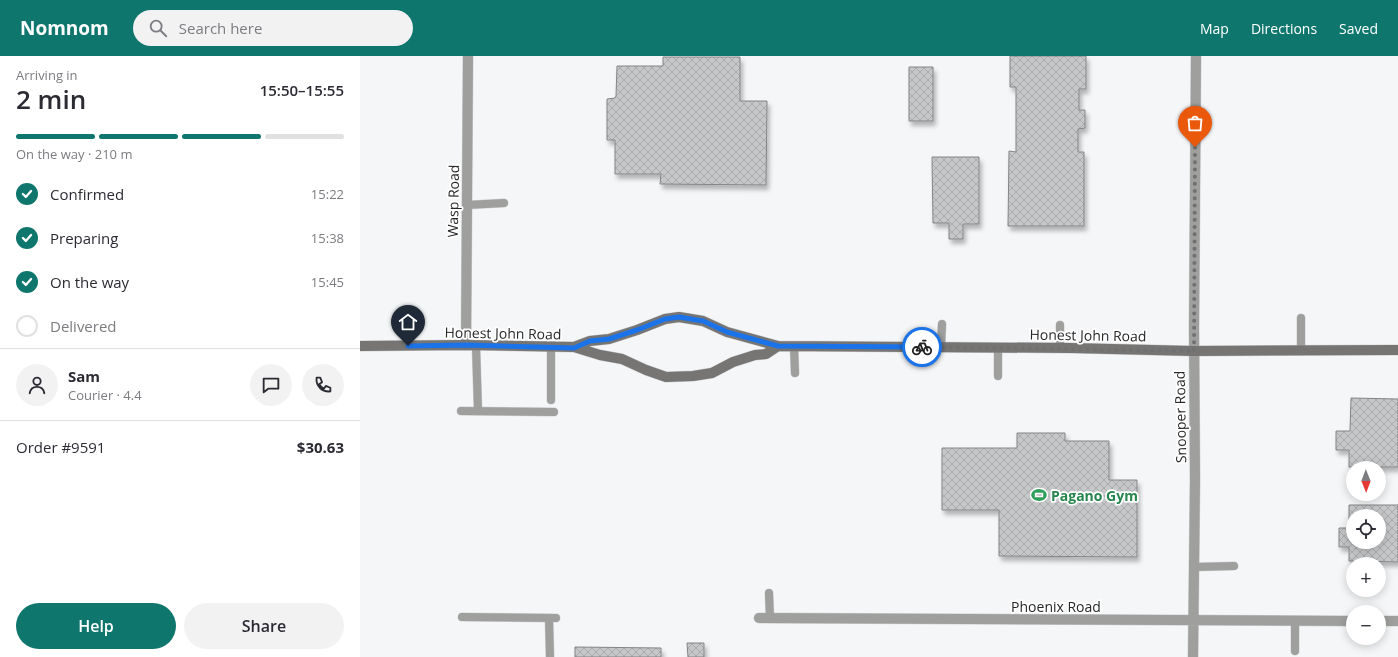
<!DOCTYPE html>
<html lang="en">
<head>
<meta charset="utf-8">
<style>
  body { margin:0; font-family:"Open Sans",sans-serif; background:#f2f2f3; color:#2b2b33; height:100vh; display:flex; flex-direction:column; font-size:15px; white-space:nowrap }
  * { box-sizing:border-box; margin:0 }
  p { font-size:13px; color:#7c7c81 }
  .icon { flex:none; width:22px; height:22px; fill:none; stroke:currentColor; stroke-width:2; stroke-linecap:round; stroke-linejoin:round }
  .map { position:relative; flex:1; overflow:hidden }
  .sheet { display:flex; flex-direction:column; background:#fff; width:360px }
  .sheet>* { flex:none }
  .needle { width:26px; rotate:179deg }
  .buttons { position:absolute; left:986px; top:405px; display:grid; gap:8px }
  .buttons a { display:grid; place-items:center; width:40px; height:40px; border-radius:50%; background:#fff; box-shadow:0 2px 10px #0003; font-size:20px }
  .pin { position:absolute; display:grid; place-items:center; width:34px; height:34px; color:#fff; margin:-41px -17px; border-radius:50% 50% 50% 0; rotate:-45deg; box-shadow:0 0 4px #0007 }
  .pin .icon { rotate:45deg }
  .courier { position:absolute; display:grid; place-items:center; width:40px; height:40px; margin:-20px; border:3px solid #1a73e8; border-radius:50%; background:#fff; color:#222; box-shadow:0 1px 5px #0007 }
  .headline em { font-style:normal; font-weight:600 }
  .headline div { display:flex; flex-direction:column-reverse }
  .headline { display:flex; align-items:center; justify-content:space-between; height:68px; padding:0 16px }
  h1 { font-size:26px; font-weight:600; line-height:30px }
  .bar { display:grid; grid-template-columns:repeat(4,1fr); gap:6px 4px; align-content:center; height:48px; padding:0 16px }
  .bar i { height:5px; border-radius:3px; background:#e1e1e2 }
  .bar .active { background:#0f766e }
  .bar p { grid-column:span 4 }
  .line { display:flex; align-items:center; gap:10px; padding:0 16px; border-top:1px solid #e1e1e2 }
  .line div { flex:1 }
  .round { display:grid; place-items:center; flex:none; width:42px; height:42px; border-radius:21px; background:#f2f2f3 }
  ol { padding:0 16px; list-style:none }
  li { display:flex; align-items:center; gap:12px; height:44px }
  li p { margin-inline-start:auto }
  li .icon { padding:4px; border-radius:50%; background:#0f766e; color:#fff; stroke-width:4 }
  li:last-child { color:#7c7c81 }
  li i { width:22px; height:22px; border:2px solid #e1e1e2; border-radius:50% }
  .action { display:flex; gap:8px; margin-top:auto; padding:8px 16px }
  .action a { flex:1; height:46px; border-radius:24px; background:#0f766e; color:#fff; font-size:16px; font-weight:600; line-height:46px; text-align:center }
  .action a+a { background:#f2f2f3; color:#2b2b33 }
  header { display:flex; align-items:center; gap:24px; box-sizing:border-box; height:56px; padding:0 20px; background:#0f766e; color:#fff }
  header strong { font-size:19px }
  nav { display:flex; gap:22px; margin-inline-start:auto; font-size:14px }
  .search { width:280px; height:36px; background:#f2f2f3; display:flex; align-items:center; gap:10px; box-sizing:border-box; padding:0 14px; border-radius:22px; color:#7c7c81; font-size:15px }
  main { display:flex; flex:1; min-height:0 }
  .map>svg:first-child { display:block }
  .building { fill:url(#building-cross-hatch); stroke:#838587; fill-rule:evenodd; filter:url(#shadow) }
  .lines { fill:none; stroke-linecap:round; stroke-linejoin:round }
  .lane-casing { stroke:#cfd1d3; stroke-width:9 }
  .street-casing { stroke:#cfd1d3; stroke-width:11 }
  .secondary-casing { stroke:#cfd1d3; stroke-width:11 }
  .lane { stroke:#9f9f9e; stroke-width:8 }
  .street { stroke:#9f9f9e; stroke-width:10 }
  .secondary { stroke:#767574; stroke-width:10 }
  .done { stroke:#6f7071; stroke-width:4; stroke-dasharray:0 7.2 }
  .route { stroke:#1a73e8; stroke-width:5 }
  .labels { text-anchor:middle; dominant-baseline:central; stroke-width:3.5; stroke-linejoin:round; paint-order:stroke }
  .street-label { font-size:14px; fill:#282829; stroke:#fff }
  .leisure-label { font-size:14px; font-weight:bold; fill:#27864d; stroke:#fff; text-anchor:start }
</style>
</head>
<body>
<header>
<strong>Nomnom</strong>
<div class="search"><svg class="icon" aria-label="search" viewBox="0 0 24 24"><circle cx="10" cy="10" r="6"/><path d="M15 15l6 6"/></svg>Search here</div>
<nav><a>Map</a><a>Directions</a><a>Saved</a></nav>
</header>
<main>
<section class="sheet">
<div class="headline"><div><h1>2 min</h1><p>Arriving in</p></div><em>15:50–15:55</em></div>
<div class="bar"><i class="active"></i><i class="active"></i><i class="active"></i><i></i><p>On the way · 210 m</p></div>
<ol>
<li><svg class="icon" aria-label="check" viewBox="0 0 24 24"><path d="M5 12l5 5 9-10"/></svg>Confirmed<p>15:22</p></li>
<li><svg class="icon" aria-label="check" viewBox="0 0 24 24"><path d="M5 12l5 5 9-10"/></svg>Preparing<p>15:38</p></li>
<li><svg class="icon" aria-label="check" viewBox="0 0 24 24"><path d="M5 12l5 5 9-10"/></svg>On the way<p>15:45</p></li>
<li><i></i>Delivered</li>
</ol>
<div class="line" style="height:72px"><a class="round"><svg class="icon" aria-label="person" viewBox="0 0 24 24"><circle cx="12" cy="8" r="4"/><path d="M4 21q1-7 8-7t8 7"/></svg></a><div><b>Sam</b><p>Courier · 4.4</p></div><a class="round"><svg class="icon" aria-label="chat" viewBox="0 0 24 24"><path d="M4 5h16v11H9l-5 4z"/></svg></a><a class="round"><svg class="icon" aria-label="phone" viewBox="0 0 24 24"><path d="M5 4h4l2 5-3 2q2 4 5 5l2-3 5 2v4C11 20 4 13 5 4z"/></svg></a></div>
<div class="line" style="height:52px"><div>Order #9591</div><b>$30.63</b></div>
<div class="action"><a>Help</a><a>Share</a></div>
</section>
<div class="map">
<svg width="1038" height="601" viewBox="0 0 1038 601">
  <defs>
    <pattern id="building-cross-hatch" width="8" height="8" patternUnits="userSpaceOnUse"><rect width="8" height="8" fill="#c5c7c8"/><path d="M0 0l8 8M0 8l8-8" fill="none" stroke="#a9abac"/></pattern>
    <filter id="shadow"><feDropShadow dx="2.5" dy="4.5" stdDeviation="2" flood-color="#0004"/></filter>
  </defs>
  <rect width="100%" height="100%" fill="#f4f6f8"/>
  <!-- building -->
  <path class="building" d="M650,0H726V33H719V54H725V72L718,73V96H724V170H648L649,95L656,96V31H650Z
    M303,1H380V45H407L406,129L300,128L301,118H255V84H247V43L255,42L256,40L257,10H303Z
    M549,11H573V65H549Z
    M572,101H619V168H603V183H589V167H573Z
    M991,342L1038,343V411H989V394H976V375H990Z
    M657,377H705V385H749V424H777V501L639,500V454H582V392H657Z
    M989,449H1038V506L989,505V491H979V472H989ZM993,460H1019V486H993Z
    M327,587H344V601H328Z
    M215,591L301,592V601H215Z"/>
  <g class="lines">
    <!-- lane casing -->
    <g class="lane-casing">
      <path id="lane" d="M107,149L144,147
        M941,262V294
        M700,269V292
        M116,290L118,355
        M434,290L435,317
        M581,292L582,268
        M638,320V292
        M191,344V291
        M101,355L194,356
        M834,511L874,510
        M409,537L410,562
        M102,561L196,562
        M189,562L190,601
        M935,595V565"/>
    </g>
    <!-- street casing -->
    <g class="street-casing">
      <path id="street" d="M106,289L108,0
        M399,562L993,565
        M1019,565H1038
        M833,601L835,424L834,272L836,0"/>
    </g>
    <!-- secondary casing -->
    <g class="secondary-casing">
      <path id="secondary" d="M0,290L106,289L214,291L240,299L262,303L286,314L306,321L333,320L352,317L373,306L395,299L406,298L418,290
        M214,291L230,285L249,283L277,274L305,263L319,261L343,265L367,276L418,290L711,292L833,295L1038,294"/>
    </g>
    <!-- lane -->
    <use href="#lane" class="lane"/>
    <!-- street -->
    <use href="#street" class="street"/>
    <!-- secondary -->
    <use href="#secondary" class="secondary"/>
  </g>
  <g class="lines">
    <!-- done -->
    <path class="done" d="M562,291L834,295L835,91"/>
    <!-- route -->
    <path class="route" d="M48,290L106,289L214,292L230,285L249,283L277,274L305,263L319,261L343,265L367,276L418,290L562,291"/>
  </g>
  <!-- icons -->
  <defs>
    <g id="stadium-bare" transform="scale(1.2)"><path d="M0-5a6.5 5 0 1 0 0 10a6.5 5 0 1 0 0-10ZM-3.5-1.8h7v3.6h-7Z" fill="#2e9e5b" stroke="#fff" stroke-width="2.5" paint-order="stroke"/></g>
  </defs>
  <g fill-rule="evenodd">
    <use href="#stadium-bare" x="679" y="439"/>
  </g>
  <g class="labels">
    <!-- street labels -->
    <g class="street-label">
      <text transform="translate(93 145) rotate(-89)">Wasp Road</text>
      <text transform="translate(143 277) rotate(1)">Honest John Road</text>
      <text transform="translate(728 279) rotate(1)">Honest John Road</text>
      <text transform="translate(820 361) rotate(-91)">Snooper Road</text>
      <text x="696" y="550">Phoenix Road</text>
    </g>
    <!-- leisure labels -->
    <g class="leisure-label">
      <text x="691" y="439">Pagano Gym</text>
    </g>
  </g>
</svg>
<div class="buttons">
<a><svg class="needle" viewBox="-14 -14 28 28"><path d="M0-13l5 13h-10z" fill="#e53935"/><path d="M0 13l5-13h-10z" fill="#7c7c81"/></svg></a>
<a><svg class="icon" aria-label="locate" viewBox="0 0 24 24"><circle cx="12" cy="12" r="6"/><path d="M12 2v4M12 18v4M2 12h4M18 12h4"/></svg></a>
<a>+</a>
<a>−</a>
</div>
<div class="pin" style="left:835px;top:91px;background:#ea580c"><svg class="icon" aria-label="bag" viewBox="0 0 24 24"><path d="M5 8h14l-1 12H6zM9 8a3 3 0 0 1 6 0"/></svg></div>
<div class="pin" style="left:48px;top:290px;background:#1f2937"><svg class="icon" aria-label="home" viewBox="0 0 24 24"><path d="M3 11l9-7 9 7M6 9v11h12V9"/></svg></div>
<div class="courier" style="left:562px;top:291px"><svg class="icon" aria-label="bike" viewBox="0 0 24 24"><circle cx="6" cy="16" r="4"/><circle cx="18" cy="16" r="4"/><path d="M6 16l4-8h5l3 8M10 8l3 8H6M13 5h3"/></svg></div>
</div>
</main>
</body>
</html>
